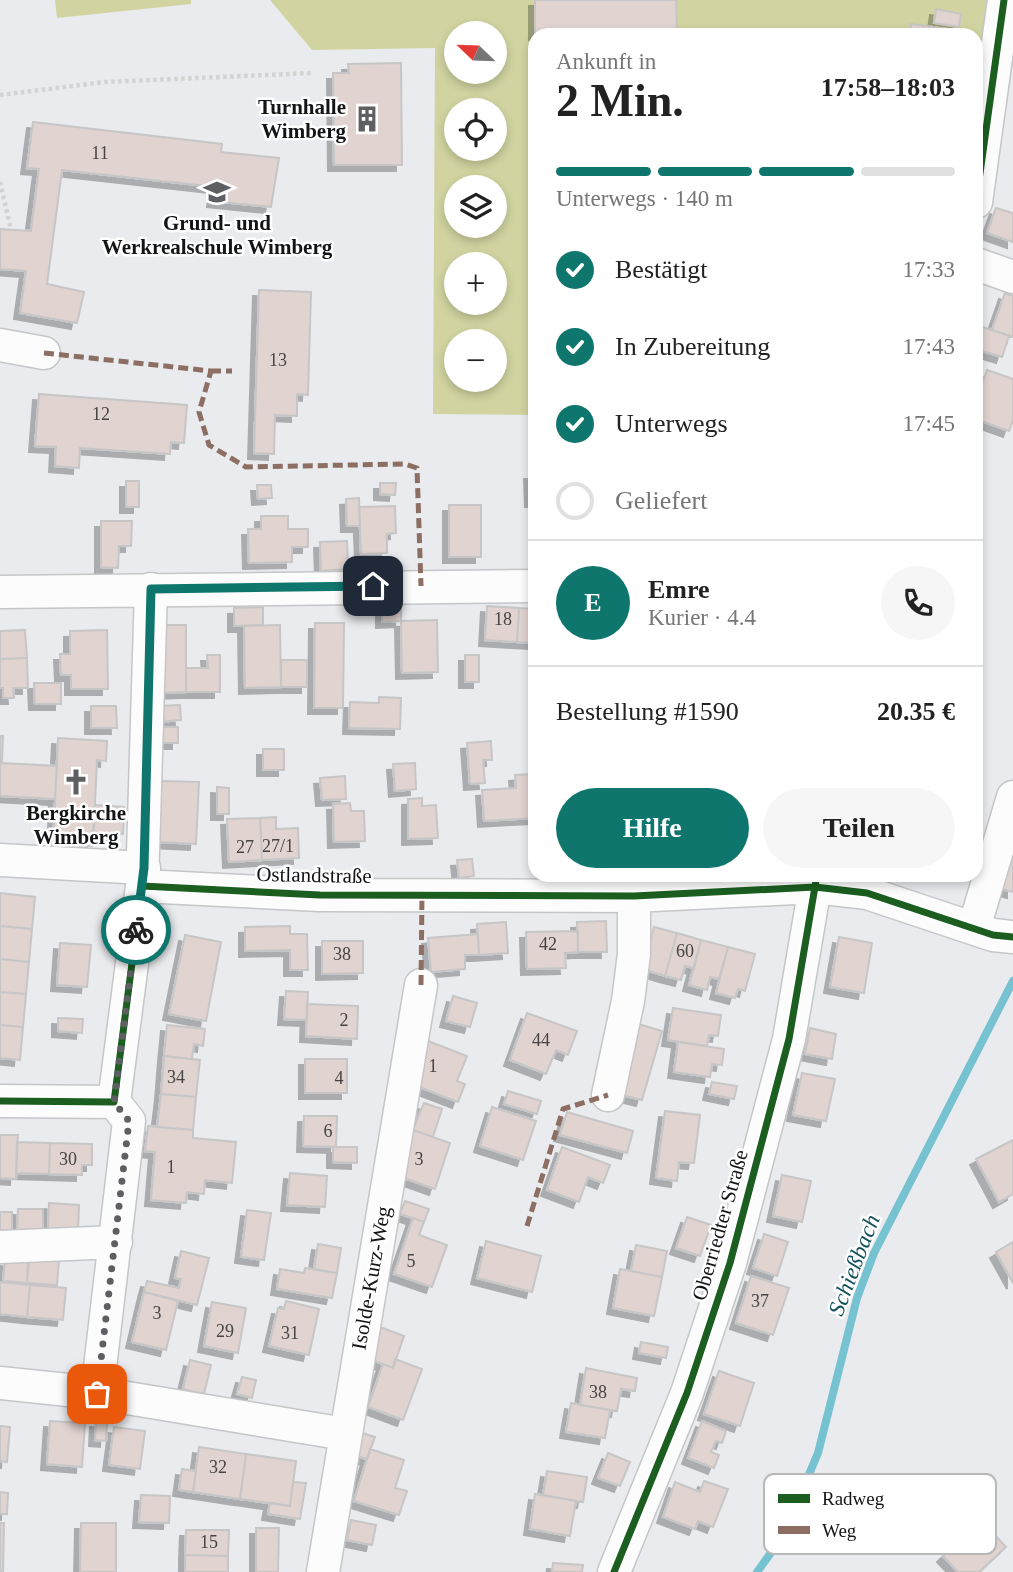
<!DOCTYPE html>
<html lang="de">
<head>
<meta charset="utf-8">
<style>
  body { margin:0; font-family:Georgia,serif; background:#f6f6f6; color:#222; height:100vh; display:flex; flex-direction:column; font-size:26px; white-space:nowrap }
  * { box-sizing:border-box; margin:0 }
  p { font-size:23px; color:#767676 }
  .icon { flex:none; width:38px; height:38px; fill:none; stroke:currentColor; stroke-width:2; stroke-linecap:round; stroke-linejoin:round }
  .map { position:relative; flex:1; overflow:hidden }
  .side { position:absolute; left:528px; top:28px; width:455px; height:854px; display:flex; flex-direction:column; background:#fff; border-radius:21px; box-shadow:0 4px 10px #0003 }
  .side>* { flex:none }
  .needle { width:46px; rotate:293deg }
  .controls { position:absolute; left:444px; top:21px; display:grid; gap:14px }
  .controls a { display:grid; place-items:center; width:63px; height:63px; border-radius:50%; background:#fff; box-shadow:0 4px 10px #0003; font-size:35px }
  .pin { position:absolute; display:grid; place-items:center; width:60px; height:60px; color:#fff; margin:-30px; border-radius:14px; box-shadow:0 4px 10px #0006 }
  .courier { position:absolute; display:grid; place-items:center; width:70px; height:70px; margin:-35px; border:5px solid #0f766e; border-radius:50%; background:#fff; color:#222; box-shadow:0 2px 9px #0007 }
  .headline em { font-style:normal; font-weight:700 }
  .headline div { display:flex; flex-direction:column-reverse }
  .headline { display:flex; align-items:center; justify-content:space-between; height:119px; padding:0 28px }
  h1 { font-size:46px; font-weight:700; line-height:52px }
  .bar { display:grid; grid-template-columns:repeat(4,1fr); gap:10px 7px; align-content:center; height:84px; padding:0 28px }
  .bar i { height:9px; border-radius:5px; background:#e0e0e0 }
  .bar .active { background:#0f766e }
  .bar p { grid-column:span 4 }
  .line { display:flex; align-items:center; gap:18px; padding:0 28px; border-top:2px solid #e0e0e0 }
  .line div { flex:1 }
  .round { display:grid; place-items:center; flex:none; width:74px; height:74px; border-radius:37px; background:#f6f6f6 }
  ol { padding:0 28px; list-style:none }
  li { display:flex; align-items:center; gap:21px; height:77px }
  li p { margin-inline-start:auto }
  li .icon { padding:7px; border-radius:50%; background:#0f766e; color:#fff; stroke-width:4 }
  li:last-child { color:#767676 }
  li i { width:38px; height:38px; border:4px solid #e0e0e0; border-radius:50% }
  .primary-button { display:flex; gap:14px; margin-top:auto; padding:14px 28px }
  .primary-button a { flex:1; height:80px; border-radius:42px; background:#0f766e; color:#fff; font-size:28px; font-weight:700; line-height:80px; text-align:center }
  .primary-button a+a { background:#f6f6f6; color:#222 }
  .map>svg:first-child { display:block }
  .green { fill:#d1d4a0; fill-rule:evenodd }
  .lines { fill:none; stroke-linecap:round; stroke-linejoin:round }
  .stream { stroke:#76c2d1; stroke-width:8 }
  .building { fill:#e1d3cf; stroke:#c6c6c7; stroke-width:2; filter:url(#shadow) }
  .minor-casing { stroke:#c5c6c8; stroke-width:35 }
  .path { stroke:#d3d3d4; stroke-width:4.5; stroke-dasharray:3.5 3.5; stroke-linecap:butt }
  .minor { stroke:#fcfcfc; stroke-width:32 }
  .quiet { stroke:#8d6e63; stroke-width:5; stroke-dasharray:10 5; stroke-linecap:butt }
  .cycleway-casing { stroke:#fff; stroke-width:11 }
  .cycleway { stroke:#1b5e20; stroke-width:7 }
  .done { stroke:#5e5f62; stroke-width:7; stroke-dasharray:0 12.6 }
  .route { stroke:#0f766e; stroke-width:9 }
  .labels { text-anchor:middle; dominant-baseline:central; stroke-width:5; stroke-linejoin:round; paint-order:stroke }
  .number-label { font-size:18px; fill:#464444 }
  .poi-label { font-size:21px; font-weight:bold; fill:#131416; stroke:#fff }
  .street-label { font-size:21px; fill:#131416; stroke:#fff }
  .water-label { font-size:23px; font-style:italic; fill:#12505b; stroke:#fff }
  .key { fill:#fff; stroke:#b8b8b9; stroke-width:2 }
  .key-label { font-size:19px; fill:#131416 }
</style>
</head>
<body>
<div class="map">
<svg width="1013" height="1572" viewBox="0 0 1013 1572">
  <defs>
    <filter id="shadow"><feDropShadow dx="-6" dy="6" stdDeviation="0" flood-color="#0004"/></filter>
  </defs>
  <rect width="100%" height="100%" fill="#e9ebee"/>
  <!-- green -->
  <path class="green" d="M55,0H191V4L57,18Z
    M270,0H988L977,67L976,35H536L535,415L433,414L435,48L312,50ZM457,33H495V72H457ZM457,110H495V149H457ZM457,187H495V226H457ZM457,264H495V303H457ZM457,341H495V380H457Z"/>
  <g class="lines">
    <!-- stream -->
    <path class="stream" d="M757,1572L783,1536L818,1453L857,1298L874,1253L1013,981"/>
  </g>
  <!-- building -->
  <path class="building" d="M535,0H676L677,31L535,34Z
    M936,9L961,14L959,27L934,23Z
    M911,24L948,29L947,35H909Z
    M401,63L402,165H334L333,73H349L348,64Z
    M33,122L222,144L221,152L279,158L271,207L213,201L215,187L62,170L47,284L84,292L77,323L20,313L26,271L0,269V229L31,231L39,169L27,168Z
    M996,208L1013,213V242L987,233Z
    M259,290L311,292L308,395L297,394V416L275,415L274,454L254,453Z
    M1005,293L1013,296V337L992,330Z
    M977,325L1009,336L1002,357L976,349Z
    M987,370L1013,379V420L1009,431L976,419V401Z
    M39,394L187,405L184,443L171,442L170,454L80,448L79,468L55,466L56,447L35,446Z
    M530,473H536V501H531Z
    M126,481H139V507H126Z
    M380,483H396L395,495L380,494Z
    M257,485H271L272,498L258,499Z
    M359,498L360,526H347L346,499Z
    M449,505H481V557H449Z
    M395,506L396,533L387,534V553L361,554L359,507Z
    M261,516H288V529H308V547H292V562L249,563L248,529H261Z
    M101,521H132L131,546H119L118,568L101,567Z
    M347,541L348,569L321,571L320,542Z
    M401,599V621L382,622V600Z
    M487,606L519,608L517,642L485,640Z
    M263,607V625L234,626V608Z
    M519,608L536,609V643L517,642Z
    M437,620L438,672L402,673L401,621Z
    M315,623H344L343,708H314Z
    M158,625H186V692L159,693Z
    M280,625L281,687L245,688L244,626Z
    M25,630L27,658L0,659V631Z
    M107,630L108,689H71V675H61L60,654H70V631Z
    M207,655H220V692H186V668H208Z
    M465,655H479V682H465Z
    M27,658L28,688H13L14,698H3V688H0V659Z
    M281,660H307V687H281Z
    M34,683H61V704H35Z
    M379,697L401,698L400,729L349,728L350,702L379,703Z
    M180,705L181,720L158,722V706Z
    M91,706H116L117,728H91Z
    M154,727H178V743H153Z
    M0,736H3L2,763L57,766L55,799L0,796Z
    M58,738L107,741L106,761L97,760L93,846L53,844Z
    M491,741L492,760H483L485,783L470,784L467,743Z
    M263,749H284V770H263Z
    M415,763L416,789L395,791L393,764Z
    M534,774L536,818L484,821L482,790L516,788L515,775Z
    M345,776L346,799L322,800L320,778Z
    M161,781L199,782L196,844L158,842Z
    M217,787L229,788V814H217Z
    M422,798V806L436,805L438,838L408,839V799Z
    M350,803L351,811H364L365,841L334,842L333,804Z
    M95,805L124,807L123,834L93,833Z
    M276,817V829L298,828L299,858L262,860L260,818Z
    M260,818L262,860L229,862L227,819Z
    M1013,849V892L1001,889Z
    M472,859L474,876L459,878L457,860Z
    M0,893L35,897L32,929L0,926Z
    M606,921L607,952H578L577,922Z
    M506,922L508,953L479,955L477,924Z
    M0,926L32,929L29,962L0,959Z
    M290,926V934H307L308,970H290V950L245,951V927Z
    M654,927L677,933L665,976L642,969Z
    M578,931V952L565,953L566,968L527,969L526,932Z
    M677,933L701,940L694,968L685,966L681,980L665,976Z
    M478,934L479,955H465V969L431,972L428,938Z
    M185,935L221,942L206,1021L169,1014Z
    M839,937L872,943L864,993L830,987Z
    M701,940L728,947L719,979L710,977L707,990L689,985Z
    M322,941H363V973L322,974Z
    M60,943L91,945L87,987L57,985Z
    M728,947L755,954L745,991L738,989L735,998L716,993Z
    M0,959L29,962L26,994L0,992Z
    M286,991L308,992L307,1020L284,1019Z
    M0,992L26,994L23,1027L0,1025Z
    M453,996L477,1003L470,1027L446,1021Z
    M307,1004L358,1006L357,1039L306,1036Z
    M673,1008L721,1015L718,1036L709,1035L707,1046L668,1040Z
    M527,1013L577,1031L568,1055L556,1050L546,1074L510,1060Z
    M58,1018L83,1019L82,1033L58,1031Z
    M638,1024L662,1031L642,1100L618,1094Z
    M0,1025L23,1027L20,1060L0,1058Z
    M167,1025L205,1029L203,1046L194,1044L192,1059L164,1056Z
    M810,1028L836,1034L832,1059L805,1054Z
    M428,1041L467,1056L457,1081L465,1084L458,1102L411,1084Z
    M678,1042L724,1049L722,1065L712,1064L710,1077L674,1072Z
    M164,1056L200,1060L196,1097L161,1094Z
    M305,1059H347V1093H305Z
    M802,1073L835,1079L826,1121L793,1115Z
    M712,1082L737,1086L734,1099L709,1094Z
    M508,1091L541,1101L537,1114L504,1104Z
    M161,1094L196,1097L193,1130L157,1127Z
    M424,1103L442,1109L433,1137L413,1130Z
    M492,1107L536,1121L523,1160L480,1146Z
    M665,1111L700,1115L694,1163L679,1162L677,1181L656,1178Z
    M567,1112L633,1131L627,1153L560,1135Z
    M304,1116H337L336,1147L303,1146Z
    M148,1126L193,1130V1138L236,1142L232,1183L205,1180L204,1194L187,1192L186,1203L151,1200L155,1152L145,1151Z
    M413,1130L450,1143L435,1189L398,1176Z
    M0,1135H18L16,1179L0,1178Z
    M1013,1140V1194L999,1202L976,1159Z
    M17,1142L50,1143L49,1174L16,1173Z
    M50,1143L92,1144V1165H82V1175L49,1174Z
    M333,1147H357V1163L333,1162Z
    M562,1147L610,1165L603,1183L588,1177L579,1202L547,1190Z
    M290,1173L327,1176L325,1207L287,1205Z
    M782,1175L811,1181L802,1222L773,1216Z
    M405,1201L429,1209L424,1222L400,1214Z
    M49,1203L79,1205L78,1232L48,1231Z
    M18,1209H43V1231H17Z
    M247,1210L271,1213L264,1260L241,1257Z
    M0,1212H12V1230H0Z
    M687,1217L711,1225L700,1256L676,1248Z
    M413,1218L424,1222L419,1235L447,1245L432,1287L394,1274Z
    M764,1234L788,1242L777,1276L753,1268Z
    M486,1241L541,1256L532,1292L477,1278Z
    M1013,1242V1283L996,1252Z
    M318,1244L341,1248L337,1273L314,1269Z
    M636,1245L667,1251L662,1277L631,1271Z
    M181,1251L209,1258L197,1305L144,1292L147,1281L179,1288L181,1279L175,1278Z
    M29,1258L59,1260L57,1285L27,1283Z
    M5,1260L28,1262L27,1283L3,1281Z
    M305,1268L337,1273L332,1298L277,1289L280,1269L304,1273Z
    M620,1269L662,1277L654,1316L613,1308Z
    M751,1276L789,1288L773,1335L736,1323Z
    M0,1282L30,1285L27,1317L0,1314Z
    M30,1285L66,1288L63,1320L27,1317Z
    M144,1292L178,1301L166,1350L132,1342Z
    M286,1301L319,1309L309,1355L269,1346L278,1308L284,1309Z
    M212,1302L246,1308L238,1353L204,1346Z
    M380,1327L404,1336L393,1368L369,1359Z
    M641,1342L668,1347L666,1358L639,1353Z
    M395,1359L422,1369L403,1420L368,1407L383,1364L393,1368Z
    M190,1360L211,1365L204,1394L183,1389Z
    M586,1368L637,1378L635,1391L621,1389L617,1411L580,1405Z
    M719,1371L754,1383L740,1426L704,1414Z
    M242,1377L256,1380L252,1398L237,1394Z
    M571,1403L610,1410L605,1438L566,1432Z
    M50,1421L85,1423L82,1467L47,1464Z
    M96,1421L107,1422L106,1441L95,1440Z
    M702,1421L726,1431L722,1443L716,1441L711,1452L719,1455L714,1468L688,1458Z
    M0,1426L10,1427L7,1462L0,1461Z
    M114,1427L145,1431L140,1469L109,1465Z
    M359,1432L375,1437L367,1459L353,1455Z
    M199,1447L246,1454L240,1499L193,1492Z
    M370,1449L404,1460L395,1488L407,1491L399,1515L354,1501Z
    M608,1453L630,1462L620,1486L598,1478Z
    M246,1454L296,1461L290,1506L240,1499Z
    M182,1469L196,1471L193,1492L179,1490Z
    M547,1471L587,1477L583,1502L543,1495Z
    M704,1481L728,1489L713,1527L698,1521L695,1529L663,1517L675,1482L700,1492Z
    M293,1482L306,1483L300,1519L268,1514L270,1503L290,1506Z
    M0,1492L8,1493L7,1514H0Z
    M535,1494L576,1501L570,1536L530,1529Z
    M141,1495L170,1496L169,1523L139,1522Z
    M351,1520L376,1525L372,1545L347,1540Z
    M981,1520L1006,1547L979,1572H958L943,1556Z
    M0,1523H4L3,1572H0Z
    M81,1523H116V1572H80Z
    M256,1528H279L278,1572H256Z
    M186,1530H229L228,1556L185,1555Z
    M185,1555L228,1556V1572H185Z
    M553,1563L583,1565L582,1572H552Z"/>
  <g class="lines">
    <!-- minor casing -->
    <g class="minor-casing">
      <path id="minor" d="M976,202L1004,0
        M976,264L1013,277
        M0,345L44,353
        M0,592L536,586
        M0,860L144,868
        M142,886L151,589
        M974,928L1013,797
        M608,1095L628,1001L634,954V896
        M0,1101L114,1102L142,886L320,895L634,896L815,887L867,893L993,935L1013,937
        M0,1247L116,1242
        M0,1383L97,1393L345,1434
        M97,1393L129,1121L114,1102
        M323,1572L421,985
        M614,1572L687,1393L730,1263L789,1039L817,875"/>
    </g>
    <!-- path -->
    <path class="path" d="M0,95L105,82L312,73
      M0,182L11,230"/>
    <!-- minor -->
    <use href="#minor" class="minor"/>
    <!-- quiet -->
    <path class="quiet" d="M44,353L211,371L199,412L209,445L246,467L405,464L417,468L421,586
      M211,371H232
      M421,985L422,894
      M527,1226L563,1109L608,1095"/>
    <!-- cycleway casing -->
    <g class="cycleway-casing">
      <path id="cycleway" d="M976,202L1004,0
        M0,1101L114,1102L142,886L320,895L634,896L815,887L867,893L993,935L1013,937
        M614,1572L687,1393L730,1263L789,1039L817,875"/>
    </g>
    <!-- cycleway -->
    <use href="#cycleway" class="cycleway"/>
  </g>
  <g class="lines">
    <!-- done -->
    <path class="done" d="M97,1394L129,1121L114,1102L136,930"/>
    <!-- route -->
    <path class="route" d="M136,930L144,868L151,589L373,586"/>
  </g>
  <!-- icons -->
  <defs>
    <g id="building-bare" transform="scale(2.1)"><path d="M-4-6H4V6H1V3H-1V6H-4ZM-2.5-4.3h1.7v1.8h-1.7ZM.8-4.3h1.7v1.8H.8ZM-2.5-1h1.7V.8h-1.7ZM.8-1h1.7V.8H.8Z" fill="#5e5f62" stroke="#fff" stroke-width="2.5" paint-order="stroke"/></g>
    <g id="school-bare" transform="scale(2.1)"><path d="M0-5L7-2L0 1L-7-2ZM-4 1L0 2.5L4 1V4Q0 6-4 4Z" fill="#5e5f62" stroke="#fff" stroke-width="2.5" paint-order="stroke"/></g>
    <g id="church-bare" transform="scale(2.1)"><path d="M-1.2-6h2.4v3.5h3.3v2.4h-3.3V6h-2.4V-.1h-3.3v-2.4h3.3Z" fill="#5e5f62" stroke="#fff" stroke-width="2.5" paint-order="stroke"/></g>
  </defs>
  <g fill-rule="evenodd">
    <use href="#building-bare" x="367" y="119"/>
    <use href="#school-bare" x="217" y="192"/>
    <use href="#church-bare" x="76" y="782"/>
  </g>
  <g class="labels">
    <!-- number labels -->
    <g class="number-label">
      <text x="100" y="153">11</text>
      <text x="278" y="360">13</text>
      <text x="101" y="414">12</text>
      <text x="503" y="619">18</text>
      <text x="278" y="846">27/1</text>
      <text x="245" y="847">27</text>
      <text x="548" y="944">42</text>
      <text x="685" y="951">60</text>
      <text x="342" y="954">38</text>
      <text x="344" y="1020">2</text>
      <text x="541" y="1040">44</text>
      <text x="433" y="1066">1</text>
      <text x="176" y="1077">34</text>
      <text x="339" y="1078">4</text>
      <text x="328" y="1131">6</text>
      <text x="68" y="1159">30</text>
      <text x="419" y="1159">3</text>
      <text x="171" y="1167">1</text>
      <text x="411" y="1261">5</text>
      <text x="760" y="1301">37</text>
      <text x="157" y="1313">3</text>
      <text x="225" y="1331">29</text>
      <text x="290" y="1333">31</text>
      <text x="598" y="1392">38</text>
      <text x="218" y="1467">32</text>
      <text x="209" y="1542">15</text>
    </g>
    <!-- poi labels -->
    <g class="poi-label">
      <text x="346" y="107" text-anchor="end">Turnhalle<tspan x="346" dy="24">Wimberg</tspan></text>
      <text x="217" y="223">Grund- und<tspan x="217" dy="24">Werkrealschule Wimberg</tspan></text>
      <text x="76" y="813">Bergkirche<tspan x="76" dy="24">Wimberg</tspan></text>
    </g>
    <!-- street labels -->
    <g class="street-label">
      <text transform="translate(314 875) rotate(1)">Ostlandstraße</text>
      <text transform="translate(720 1225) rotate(-74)">Oberriedter Straße</text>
      <text transform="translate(371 1278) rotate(-80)">Isolde-Kurz-Weg</text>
    </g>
    <!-- water labels -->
    <g class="water-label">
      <text transform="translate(854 1265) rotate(-69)">Schießbach</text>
    </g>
  </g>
  <!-- legend -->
  <rect x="764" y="1474" width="232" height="80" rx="10" class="key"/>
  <rect x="778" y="1494" width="32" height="9" fill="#1b5e20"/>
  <rect x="778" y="1526" width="32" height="8" fill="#8d6e63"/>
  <g class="key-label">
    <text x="822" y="1505">Radweg</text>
    <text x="822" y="1537">Weg</text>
  </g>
</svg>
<div class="controls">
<a><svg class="needle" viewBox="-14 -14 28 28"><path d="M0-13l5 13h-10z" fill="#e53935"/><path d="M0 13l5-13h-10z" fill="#767676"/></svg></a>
<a><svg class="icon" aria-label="locate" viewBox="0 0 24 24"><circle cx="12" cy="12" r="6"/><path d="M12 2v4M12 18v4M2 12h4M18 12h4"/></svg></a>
<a><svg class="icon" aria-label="layers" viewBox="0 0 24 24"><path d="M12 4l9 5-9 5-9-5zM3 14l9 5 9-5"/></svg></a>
<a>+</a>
<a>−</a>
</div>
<div class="pin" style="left:97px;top:1394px;background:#ea580c"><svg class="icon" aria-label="bag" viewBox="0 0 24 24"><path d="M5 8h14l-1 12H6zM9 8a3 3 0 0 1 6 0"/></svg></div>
<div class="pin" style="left:373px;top:586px;background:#1f2937"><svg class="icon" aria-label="home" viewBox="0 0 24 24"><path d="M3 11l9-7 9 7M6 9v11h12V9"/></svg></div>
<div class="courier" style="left:136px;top:930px"><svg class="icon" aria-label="bike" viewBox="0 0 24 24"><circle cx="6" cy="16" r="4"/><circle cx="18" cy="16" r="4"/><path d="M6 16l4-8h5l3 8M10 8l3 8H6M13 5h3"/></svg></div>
<section class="side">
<div class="headline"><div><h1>2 Min.</h1><p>Ankunft in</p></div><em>17:58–18:03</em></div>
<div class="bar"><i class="active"></i><i class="active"></i><i class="active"></i><i></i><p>Unterwegs · 140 m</p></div>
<ol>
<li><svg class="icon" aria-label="check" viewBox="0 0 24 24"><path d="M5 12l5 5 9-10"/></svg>Bestätigt<p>17:33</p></li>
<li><svg class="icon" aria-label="check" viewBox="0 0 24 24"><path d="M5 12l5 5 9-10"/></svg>In Zubereitung<p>17:43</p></li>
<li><svg class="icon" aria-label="check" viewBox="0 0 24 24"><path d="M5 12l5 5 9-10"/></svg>Unterwegs<p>17:45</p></li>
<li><i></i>Geliefert</li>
</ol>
<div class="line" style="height:126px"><b class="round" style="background:#0f766e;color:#fff">E</b><div><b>Emre</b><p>Kurier · 4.4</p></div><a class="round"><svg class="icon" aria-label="phone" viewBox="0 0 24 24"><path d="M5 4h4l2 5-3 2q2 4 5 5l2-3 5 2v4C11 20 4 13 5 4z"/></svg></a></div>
<div class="line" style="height:91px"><div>Bestellung #1590</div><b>20.35 €</b></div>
<div class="primary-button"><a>Hilfe</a><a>Teilen</a></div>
</section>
</div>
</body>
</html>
